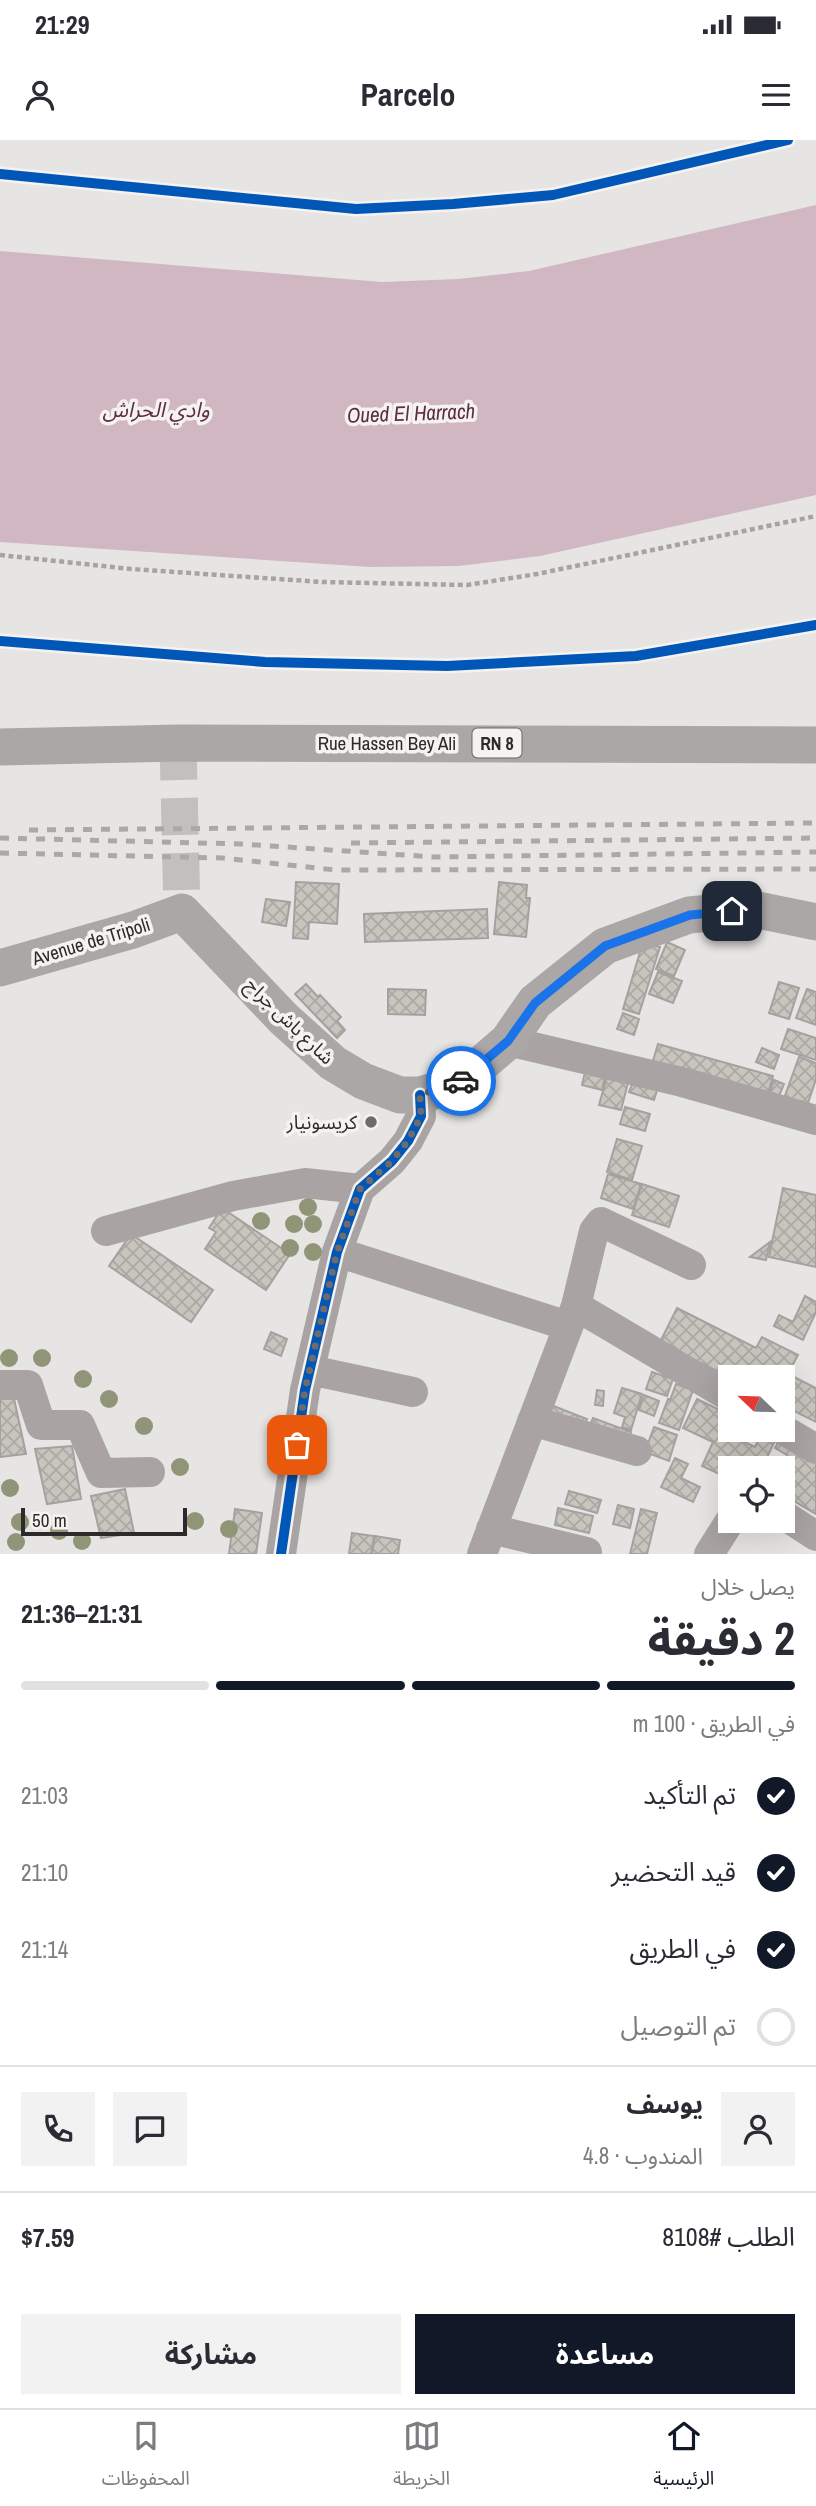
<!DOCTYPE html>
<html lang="ar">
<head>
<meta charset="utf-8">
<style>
  body { margin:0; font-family:"Archivo Narrow","Noto Sans Arabic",sans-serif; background:#f2f2f3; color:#2b2b33; direction:rtl; height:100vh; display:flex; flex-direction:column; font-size:26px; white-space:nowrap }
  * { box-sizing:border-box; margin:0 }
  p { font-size:23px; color:#7c7c81 }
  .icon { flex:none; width:38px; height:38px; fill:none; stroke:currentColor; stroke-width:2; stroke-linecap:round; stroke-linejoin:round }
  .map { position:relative; height:1414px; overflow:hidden; direction:ltr }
  .side { display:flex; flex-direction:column; background:#fff; flex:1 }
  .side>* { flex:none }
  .needle { width:46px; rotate:293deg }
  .fabs { position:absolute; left:718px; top:1225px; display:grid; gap:14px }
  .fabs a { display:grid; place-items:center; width:77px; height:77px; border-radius:0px; background:#fff; box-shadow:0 7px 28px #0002; font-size:35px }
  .scale { position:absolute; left:21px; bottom:18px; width:166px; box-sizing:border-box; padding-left:7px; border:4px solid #2c2a2a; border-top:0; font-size:19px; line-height:24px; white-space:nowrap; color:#2c2a2a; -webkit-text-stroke:5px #f5f2f0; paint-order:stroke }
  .pin { position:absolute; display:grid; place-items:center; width:60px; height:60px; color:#fff; margin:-30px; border-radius:14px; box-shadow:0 4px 10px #0006 }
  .courier { position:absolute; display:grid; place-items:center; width:70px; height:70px; margin:-35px; border:5px solid #1a73e8; border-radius:50%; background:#fff; color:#222; box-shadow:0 2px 9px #0007 }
  .head em { font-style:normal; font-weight:700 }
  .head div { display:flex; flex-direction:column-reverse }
  .head { display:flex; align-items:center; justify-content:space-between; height:119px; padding:0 21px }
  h1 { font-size:46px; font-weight:700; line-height:52px }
  .bar { display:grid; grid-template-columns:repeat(4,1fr); gap:10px 7px; align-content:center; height:84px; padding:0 21px }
  .bar i { height:9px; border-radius:5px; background:#e1e1e2 }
  .bar .on { background:#111827 }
  .bar p { grid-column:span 4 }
  .line { display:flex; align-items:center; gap:18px; padding:0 21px; border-top:2px solid #e1e1e2 }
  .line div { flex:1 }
  .round { display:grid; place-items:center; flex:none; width:74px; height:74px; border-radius:0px; background:#f2f2f3 }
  ol { padding:0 21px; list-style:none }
  li { display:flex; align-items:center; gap:21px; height:77px }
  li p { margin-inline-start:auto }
  li .icon { padding:7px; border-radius:50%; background:#111827; color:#fff; stroke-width:4 }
  li:last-child { color:#7c7c81 }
  li i { width:38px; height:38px; border:4px solid #e1e1e2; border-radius:50% }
  .primary-button { display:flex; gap:14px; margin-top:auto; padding:14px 21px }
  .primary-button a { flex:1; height:80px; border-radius:0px; background:#111827; color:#fff; font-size:28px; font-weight:700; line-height:80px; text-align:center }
  .primary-button a+a { background:#f2f2f3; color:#2b2b33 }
  .status { display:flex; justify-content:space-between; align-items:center; height:49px; padding:0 35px; background:#fff; direction:ltr }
  .status svg { height:19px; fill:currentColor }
  header { display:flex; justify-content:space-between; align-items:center; height:91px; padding:0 21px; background:#fff; font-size:32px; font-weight:700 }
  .tabs { display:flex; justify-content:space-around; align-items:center; height:98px; border-top:2px solid #e1e1e2; background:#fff; font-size:19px; color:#7c7c81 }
  .tabs a { display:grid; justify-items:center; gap:4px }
  .tabs .on { color:#111827 }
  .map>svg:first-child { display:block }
  .water { fill:#d0b7c2 }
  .building { fill:url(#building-cross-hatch); stroke:#a4a2a1; stroke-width:2 }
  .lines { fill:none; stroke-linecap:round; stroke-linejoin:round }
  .major-tunnel { stroke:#c2c0bf; stroke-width:37; stroke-dasharray:37 18; stroke-linecap:butt }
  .path { stroke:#a6a3a3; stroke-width:4.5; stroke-dasharray:5 3.5; stroke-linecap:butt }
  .minor { stroke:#a9a4a3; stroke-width:30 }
  .major { stroke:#aca7a7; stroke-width:37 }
  .rail { stroke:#aba9a8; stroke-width:5; stroke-dasharray:9 9; stroke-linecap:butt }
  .cycleway-casing { stroke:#f5f2f0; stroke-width:15 }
  .cycleway { stroke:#0057b8; stroke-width:10 }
  .tree { fill:#919577 }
  .done { stroke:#6d6b6b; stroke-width:7; stroke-dasharray:0 12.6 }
  .route { stroke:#1a73e8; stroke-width:9 }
  .poi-dot { fill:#6d6b6b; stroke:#f5f2f0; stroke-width:2.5 }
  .labels { text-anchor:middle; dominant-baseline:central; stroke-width:7; stroke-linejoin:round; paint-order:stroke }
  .shield { fill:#f5f2f0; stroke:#686665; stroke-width:2 }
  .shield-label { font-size:18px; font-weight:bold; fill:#2c2a2a }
  .street-label { font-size:19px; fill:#2c2a2a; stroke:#f5f2f0 }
  .poi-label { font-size:19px; fill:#2c2a2a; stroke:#f5f2f0; text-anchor:end }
  .water-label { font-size:21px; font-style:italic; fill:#5c2d47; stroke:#f5f2f0 }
</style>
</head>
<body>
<div class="status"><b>21:29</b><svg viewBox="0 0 49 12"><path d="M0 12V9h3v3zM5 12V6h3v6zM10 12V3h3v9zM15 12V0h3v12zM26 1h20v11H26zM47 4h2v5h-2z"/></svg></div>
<header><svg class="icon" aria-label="menu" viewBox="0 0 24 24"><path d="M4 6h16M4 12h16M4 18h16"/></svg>Parcelo<svg class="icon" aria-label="person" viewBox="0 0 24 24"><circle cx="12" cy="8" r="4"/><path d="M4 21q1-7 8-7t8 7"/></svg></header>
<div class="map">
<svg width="816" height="1414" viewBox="0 0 816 1414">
  <defs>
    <pattern id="building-cross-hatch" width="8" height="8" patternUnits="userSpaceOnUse" patternTransform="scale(1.75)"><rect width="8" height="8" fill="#c8c4be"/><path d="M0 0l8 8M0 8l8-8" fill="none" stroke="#aca9a3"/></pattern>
  </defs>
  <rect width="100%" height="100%" fill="#e7e5e4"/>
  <!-- water -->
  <path class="water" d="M816,65V355L540,416L459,426L370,427L0,402V111L382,142L458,139L529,131Z"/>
  <!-- building -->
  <path class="building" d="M296,742L339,744L337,784L309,782L308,799L293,798Z
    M499,742L527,745L526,758H530L526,797L494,794Z
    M266,759L290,762L286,786L262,782Z
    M487,769L488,798L365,802L364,774Z
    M643,802L660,807L639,874L623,869Z
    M667,802L685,810L674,836L656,829Z
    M658,832L682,841L673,863L649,854Z
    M779,842L799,848L789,879L769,873Z
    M306,844L318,857L320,855L341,877L337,881L345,890L337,898L295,854Z
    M388,849L426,850L425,875L388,874Z
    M807,849L816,852V885L796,878Z
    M623,873L639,879L634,895L617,889Z
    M788,889L816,898V920L781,909Z
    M658,904L773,936L767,957L652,924Z
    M762,908L779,915L774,929L756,922Z
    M799,917L816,923V939L805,972L782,964Z
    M586,928L606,932L602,950L582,945Z
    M608,933L629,939L621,970L599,965Z
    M635,937L659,944L654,960L629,952Z
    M774,940L784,944L779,956L770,952Z
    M625,967L650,974L645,991L620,984Z
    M617,999L642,1006L632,1040L607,1032Z
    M608,1034L641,1044L633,1069L601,1058Z
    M642,1044L679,1056L669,1087L632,1075Z
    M783,1048L816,1055V1127L769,1117Z
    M222,1068L290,1114L266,1150L205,1109L216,1092L209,1088Z
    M131,1094L213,1150L191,1182L109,1126Z
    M770,1102L766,1120L750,1117Z
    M805,1156L816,1162V1172L803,1200L774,1186L779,1175L793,1182Z
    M677,1168L756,1208L762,1197L798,1215L788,1234L816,1248V1282L782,1265V1237L730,1238L660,1202Z
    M271,1192L287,1199L281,1216L264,1209Z
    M652,1232L673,1239L667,1256L646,1249Z
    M676,1244L693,1250L679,1290L659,1283L668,1259L670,1260Z
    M622,1248L642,1254L631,1290L622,1287L625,1277L614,1273Z
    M597,1250L604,1251L603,1266L595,1265Z
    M13,1254L26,1314L0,1317V1258Z
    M644,1255L659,1261L654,1276L639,1270Z
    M697,1259L730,1275V1290H745L740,1300L755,1307L763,1290L779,1292L762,1328H745L748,1322L740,1319L735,1328H730V1339L702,1326L713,1302L683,1288Z
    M546,1263L587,1279L582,1293L540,1277Z
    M593,1278L631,1292L626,1306L587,1292Z
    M654,1287L677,1295L669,1321L645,1312Z
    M782,1296L816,1317V1374L782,1354L785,1343L782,1341V1328H778L787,1315L775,1308Z
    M72,1306L81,1359L47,1364L35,1309Z
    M675,1318L688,1324L681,1338L700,1347L693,1362L661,1347Z
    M125,1349L134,1393L101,1398L91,1356Z
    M569,1351L601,1360L597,1373L565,1364Z
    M618,1365L634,1369L630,1388L613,1384Z
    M558,1368L593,1376L589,1393L555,1385Z
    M235,1369L262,1373L256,1414H229Z
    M641,1369L657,1373L647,1414H630Z
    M352,1393L374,1396L371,1414H349Z
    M375,1396L400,1400L398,1414H372Z"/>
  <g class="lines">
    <!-- major-tunnel -->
    <path class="major-tunnel" d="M178,603L182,772"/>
    <!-- path -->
    <path class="path" d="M0,415L131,429L322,442L467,445L537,434L816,376"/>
    <!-- minor -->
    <path class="minor" d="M508,901L682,942L816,980
      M106,1091L233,1056L305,1043L360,1049
      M337,1112L568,1186
      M576,1166L730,1257
      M310,1230L413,1252
      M0,1245H28L41,1285H80L101,1333L150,1332
      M532,1281L637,1311
      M782,1289L816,1309
      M782,1374L816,1396
      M491,1389L587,1412
      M281,1414L305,1250L337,1112L360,1049L392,1021L408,1001L421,976L420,955
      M482,1414L576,1166L594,1091L601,1082L691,1125
      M709,1414L730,1381"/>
    <!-- major -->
    <path class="major" d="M0,607L178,603L816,605
      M0,828L133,790L182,772L284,879L333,923L363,941L400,955H420L458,944L508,901L535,862L605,806L689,775L753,769L816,782"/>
    <!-- rail -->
    <path class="rail" d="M29,690L816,683
      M0,698L242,704L434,717L816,712
      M351,703L816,698
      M0,713L222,718L336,730L816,729"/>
    <!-- cycleway casing -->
    <g class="cycleway-casing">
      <path id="cycleway" d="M0,34L356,69L453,64L553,55L788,0
        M0,501L265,522L447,526L636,516L816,485
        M281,1414L305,1250L337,1112L360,1049L392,1021L408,1001L421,976L420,955"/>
    </g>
    <!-- cycleway -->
    <use href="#cycleway" class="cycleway"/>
  </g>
  <!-- trees -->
  <g class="tree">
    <circle cx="308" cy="1067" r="9"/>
    <circle cx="261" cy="1081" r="9"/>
    <circle cx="294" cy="1084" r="9"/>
    <circle cx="313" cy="1084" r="9"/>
    <circle cx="290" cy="1108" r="9"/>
    <circle cx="313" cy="1112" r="9"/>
    <circle cx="9" cy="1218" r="9"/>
    <circle cx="42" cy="1218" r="9"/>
    <circle cx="83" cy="1239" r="9"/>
    <circle cx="109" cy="1259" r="9"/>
    <circle cx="144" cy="1286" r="9"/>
    <circle cx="180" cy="1327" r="9"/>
    <circle cx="10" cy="1348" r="9"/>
    <circle cx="195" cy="1381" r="9"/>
    <circle cx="20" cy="1382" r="9"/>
    <circle cx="229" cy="1389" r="9"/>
    <circle cx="59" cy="1391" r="9"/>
    <circle cx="82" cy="1401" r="9"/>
    <circle cx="16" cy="1402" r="9"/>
  </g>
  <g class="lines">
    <!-- done -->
    <path class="done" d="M297,1305L305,1250L337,1112L360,1049L392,1021L408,1001L421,976L420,955L461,941"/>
    <!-- route -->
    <path class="route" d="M461,941L508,901L535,863L605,806L690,775L732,771"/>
  </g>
  <!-- markers -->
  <circle class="poi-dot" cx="371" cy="982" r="7"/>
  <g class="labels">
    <!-- shield labels -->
    <rect class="shield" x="472.5" y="588.5" width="49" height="29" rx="5"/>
    <g class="shield-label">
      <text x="497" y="603">RN 8</text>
    </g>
    <!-- street labels -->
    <g class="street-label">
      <text x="387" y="603">Rue Hassen Bey Ali</text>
      <text transform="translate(91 801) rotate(-17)">Avenue de Tripoli</text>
      <text transform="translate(290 881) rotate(44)">شارع باش جراح</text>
    </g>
    <!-- poi labels -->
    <g class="poi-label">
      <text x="357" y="982">كريسونيار</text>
    </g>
    <!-- water labels -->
    <g class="water-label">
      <text x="156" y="269">وادي الحراش</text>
      <text transform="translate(411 273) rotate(-2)">Oued El Harrach</text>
    </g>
  </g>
</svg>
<div class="fabs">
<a><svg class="needle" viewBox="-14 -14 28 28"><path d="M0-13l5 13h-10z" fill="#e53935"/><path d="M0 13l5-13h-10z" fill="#7c7c81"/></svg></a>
<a><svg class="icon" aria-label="locate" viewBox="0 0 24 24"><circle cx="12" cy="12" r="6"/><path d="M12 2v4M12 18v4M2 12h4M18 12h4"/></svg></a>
</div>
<div class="scale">50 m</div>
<div class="pin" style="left:297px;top:1305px;background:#ea580c"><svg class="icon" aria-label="bag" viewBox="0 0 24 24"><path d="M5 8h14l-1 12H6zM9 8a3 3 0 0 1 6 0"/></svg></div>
<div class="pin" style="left:732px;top:771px;background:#1f2937"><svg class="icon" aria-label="home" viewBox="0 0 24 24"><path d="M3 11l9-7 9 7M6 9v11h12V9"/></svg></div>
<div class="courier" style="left:461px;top:941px"><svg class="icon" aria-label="car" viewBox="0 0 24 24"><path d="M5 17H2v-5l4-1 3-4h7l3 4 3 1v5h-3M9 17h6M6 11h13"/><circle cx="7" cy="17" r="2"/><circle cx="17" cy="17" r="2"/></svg></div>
</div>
<section class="side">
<div class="head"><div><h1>2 دقيقة</h1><p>يصل خلال</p></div><em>21:31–21:36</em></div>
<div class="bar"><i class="on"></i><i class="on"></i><i class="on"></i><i></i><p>في الطريق · 100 m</p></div>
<ol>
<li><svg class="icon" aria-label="check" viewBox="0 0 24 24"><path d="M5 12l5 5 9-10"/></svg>تم التأكيد<p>21:03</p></li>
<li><svg class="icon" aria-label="check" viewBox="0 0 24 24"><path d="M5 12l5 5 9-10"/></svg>قيد التحضير<p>21:10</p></li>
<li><svg class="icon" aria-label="check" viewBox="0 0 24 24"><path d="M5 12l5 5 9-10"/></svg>في الطريق<p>21:14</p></li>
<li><i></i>تم التوصيل</li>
</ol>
<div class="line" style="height:126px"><a class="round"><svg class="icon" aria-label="person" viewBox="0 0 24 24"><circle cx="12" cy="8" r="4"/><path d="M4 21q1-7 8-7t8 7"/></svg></a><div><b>يوسف</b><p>المندوب · 4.8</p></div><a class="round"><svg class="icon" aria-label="chat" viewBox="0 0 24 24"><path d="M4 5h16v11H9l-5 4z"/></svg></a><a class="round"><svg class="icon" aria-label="phone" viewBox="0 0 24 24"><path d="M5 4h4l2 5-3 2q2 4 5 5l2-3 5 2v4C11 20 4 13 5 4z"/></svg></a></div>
<div class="line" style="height:91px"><div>الطلب #8108</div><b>$7.59</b></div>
<div class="primary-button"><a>مساعدة</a><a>مشاركة</a></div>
</section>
<nav class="tabs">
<a class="on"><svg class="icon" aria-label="home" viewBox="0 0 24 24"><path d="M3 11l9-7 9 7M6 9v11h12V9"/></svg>الرئيسية</a>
<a><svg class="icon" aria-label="map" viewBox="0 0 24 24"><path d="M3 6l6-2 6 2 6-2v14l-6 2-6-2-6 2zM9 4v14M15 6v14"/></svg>الخريطة</a>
<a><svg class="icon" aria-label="saved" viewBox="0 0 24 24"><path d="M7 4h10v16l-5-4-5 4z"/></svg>المحفوظات</a>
</nav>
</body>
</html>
